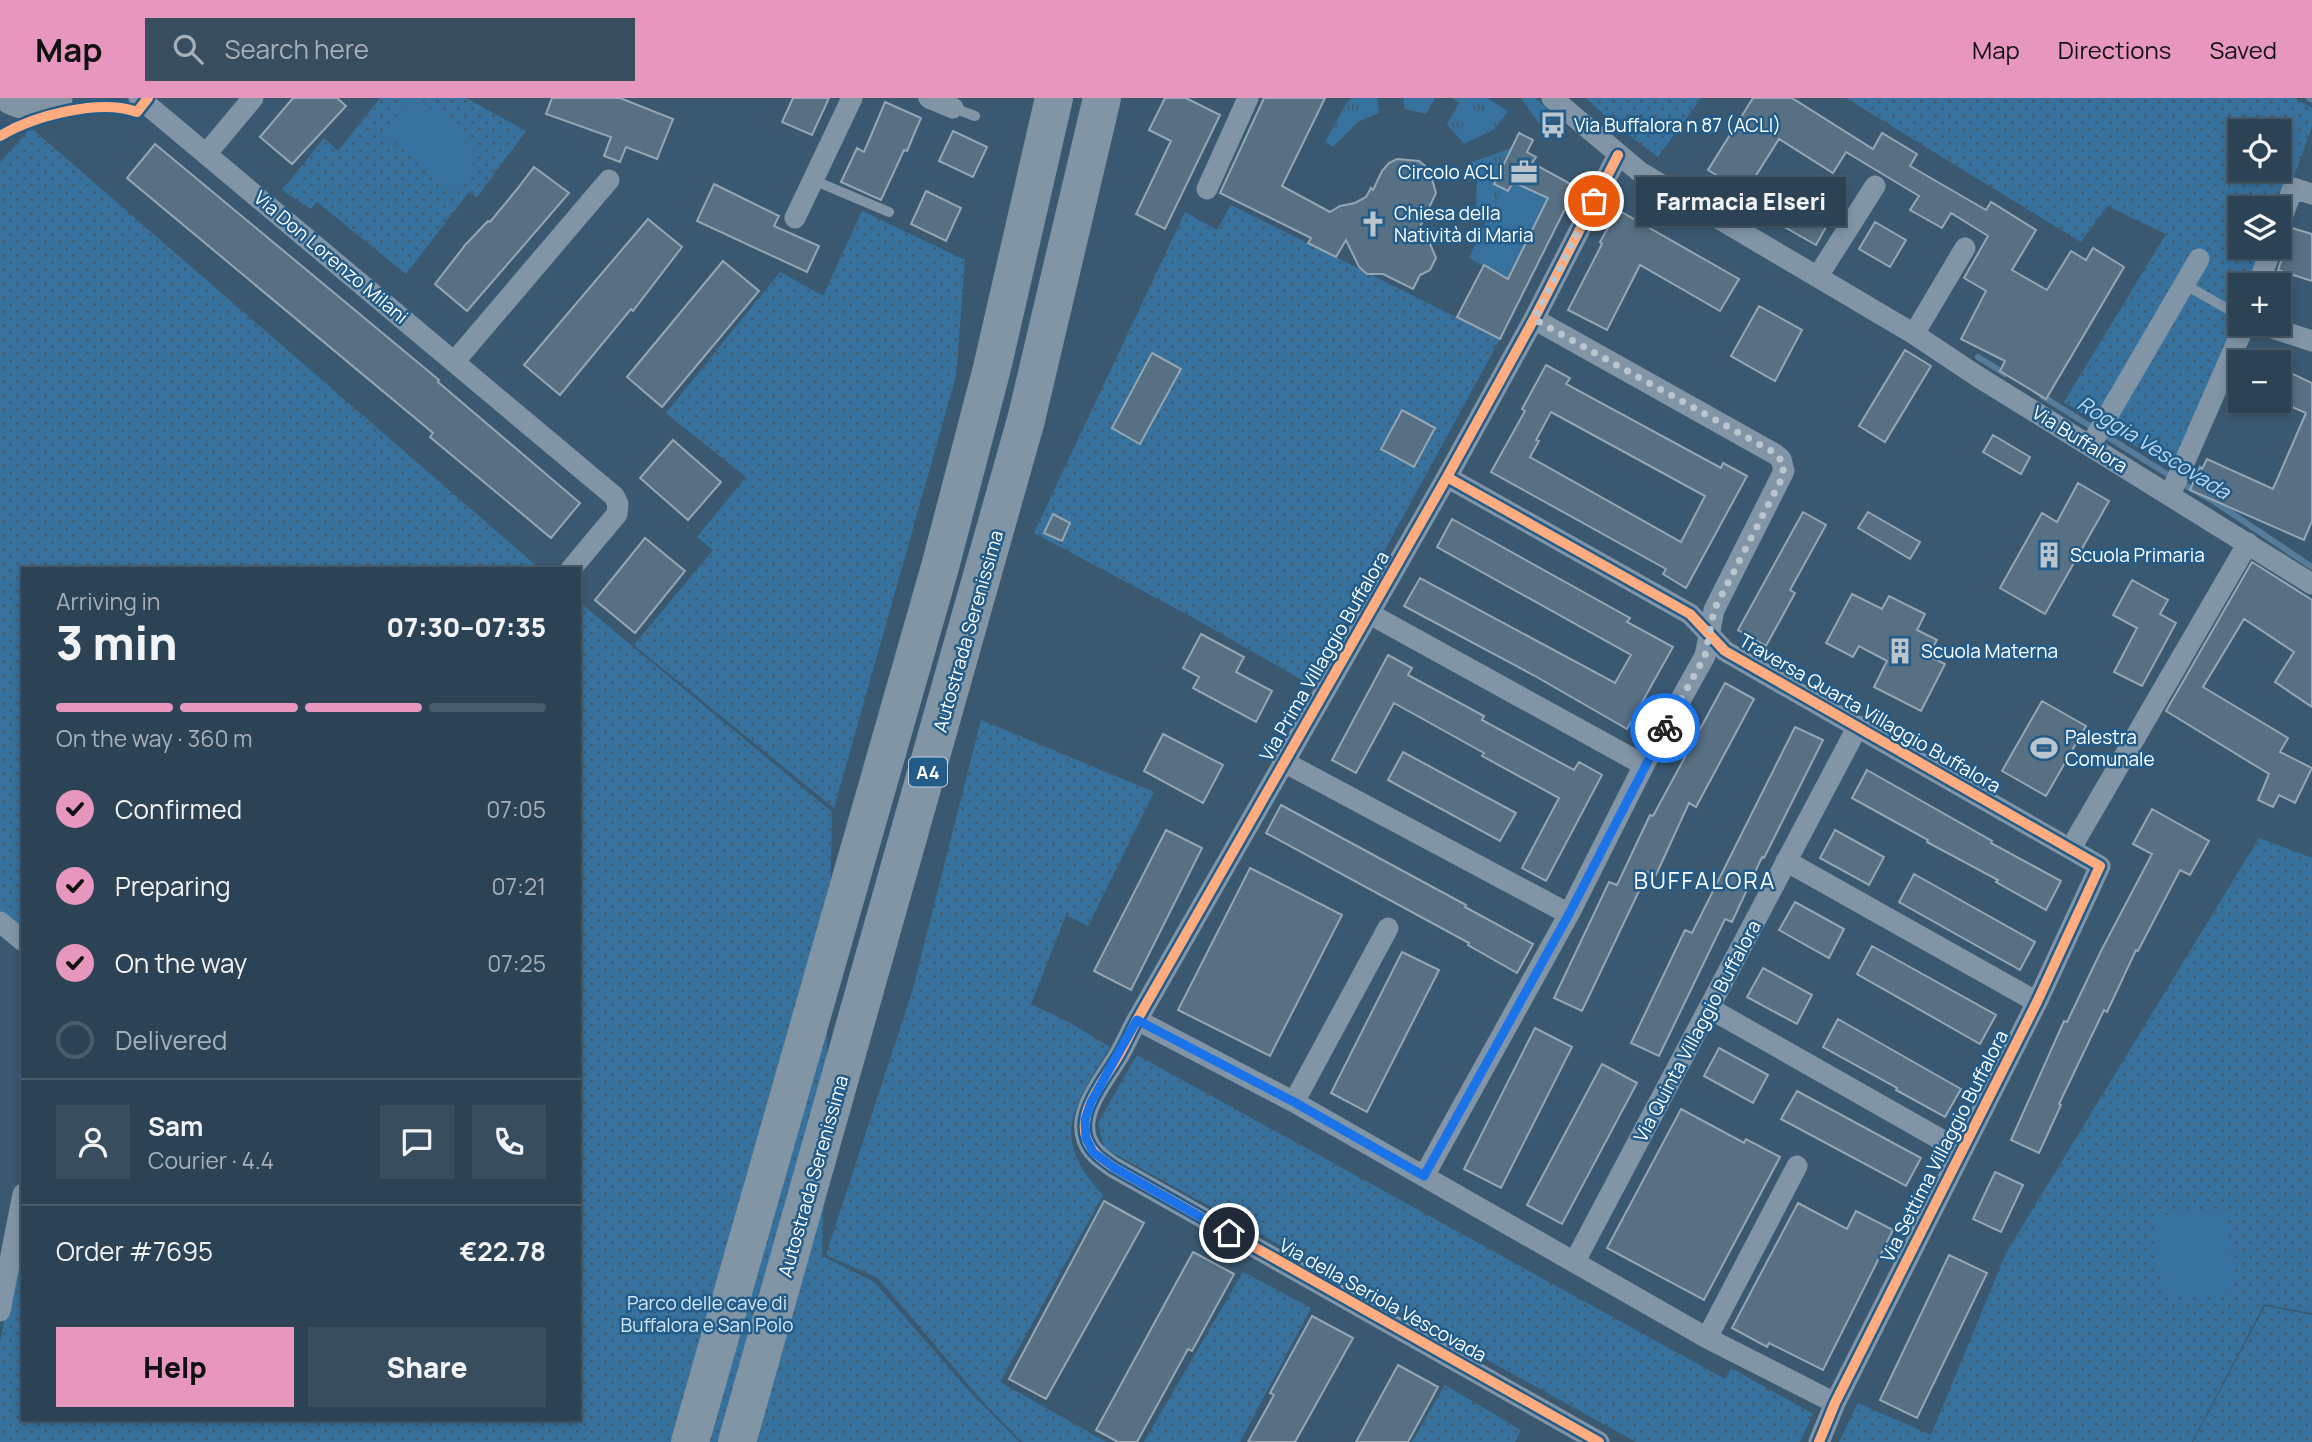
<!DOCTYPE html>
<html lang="en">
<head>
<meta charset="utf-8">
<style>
  body { margin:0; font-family:Manrope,sans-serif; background:#384e5f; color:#f1f3f6; height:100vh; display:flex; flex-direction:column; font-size:26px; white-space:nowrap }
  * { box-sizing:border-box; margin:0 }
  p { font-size:23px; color:#a6b0b9 }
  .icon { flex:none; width:38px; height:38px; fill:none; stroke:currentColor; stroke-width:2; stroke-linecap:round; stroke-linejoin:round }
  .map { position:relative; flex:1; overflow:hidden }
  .drawer { position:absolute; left:21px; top:469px; width:560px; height:854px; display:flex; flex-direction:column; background:#2c4355; border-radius:0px; box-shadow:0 4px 10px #0003,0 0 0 2px #485c6c }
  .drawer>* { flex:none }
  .fabs { position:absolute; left:2228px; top:21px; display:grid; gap:14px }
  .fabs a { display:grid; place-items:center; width:63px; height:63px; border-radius:0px; background:#2c4355; box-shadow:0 4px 10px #0003,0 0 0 2px #485c6c; font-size:35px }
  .pin { position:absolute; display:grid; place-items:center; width:60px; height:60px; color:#fff; margin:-30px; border:4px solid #fff; border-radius:50%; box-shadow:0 2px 7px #0007 }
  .courier { position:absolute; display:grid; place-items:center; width:70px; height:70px; margin:-35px; border:5px solid #1a73e8; border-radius:50%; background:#fff; color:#222; box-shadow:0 2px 9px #0007 }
  .bubble { position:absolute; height:49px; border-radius:0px; background:#2c4355; box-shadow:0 4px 10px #0003,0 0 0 2px #485c6c; font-size:23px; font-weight:800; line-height:49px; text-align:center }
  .headline em { font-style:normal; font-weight:800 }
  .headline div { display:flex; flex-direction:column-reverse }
  .headline { display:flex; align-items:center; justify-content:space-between; height:119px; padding:0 35px }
  h1 { font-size:46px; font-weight:800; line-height:52px }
  .bar { display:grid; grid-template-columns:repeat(4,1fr); gap:10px 7px; align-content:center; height:84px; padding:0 35px }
  .bar i { height:9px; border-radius:5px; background:#485c6c }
  .bar .selected { background:#e797bd }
  .bar p { grid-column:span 4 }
  .line { display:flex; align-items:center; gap:18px; padding:0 35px; border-top:2px solid #485c6c }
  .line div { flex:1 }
  .round { display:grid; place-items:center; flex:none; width:74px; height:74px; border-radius:0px; background:#384e5f }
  ol { padding:0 35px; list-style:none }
  li { display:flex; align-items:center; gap:21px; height:77px }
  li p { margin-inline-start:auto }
  li .icon { padding:7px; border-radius:50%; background:#e797bd; color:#111; stroke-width:4 }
  li:last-child { color:#a6b0b9 }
  li i { width:38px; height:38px; border:4px solid #485c6c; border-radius:50% }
  .action { display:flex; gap:14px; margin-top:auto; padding:14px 35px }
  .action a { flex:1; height:80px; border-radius:0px; background:#e797bd; color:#111; font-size:28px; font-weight:800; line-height:80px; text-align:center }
  .action a+a { background:#384e5f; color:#f1f3f6 }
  header { display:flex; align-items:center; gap:42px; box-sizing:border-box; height:98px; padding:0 35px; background:#e797bd; color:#111 }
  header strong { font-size:33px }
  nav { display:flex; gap:38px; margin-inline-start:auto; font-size:24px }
  .search { width:490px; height:63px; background:#384e5f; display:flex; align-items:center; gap:18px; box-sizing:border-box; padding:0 24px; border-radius:0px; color:#a6b0b9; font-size:26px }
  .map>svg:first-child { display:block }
  .grass { fill:url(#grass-tufts) }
  .park { fill:url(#park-dots); fill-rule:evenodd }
  .garden { fill:#37729e }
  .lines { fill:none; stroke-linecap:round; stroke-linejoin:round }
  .stream { stroke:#557c9a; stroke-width:6 }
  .building { fill:#587083; stroke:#95a7b4; stroke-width:2; fill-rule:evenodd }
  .lane { stroke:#8195a7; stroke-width:10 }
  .street { stroke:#8195a7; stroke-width:21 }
  .primary { stroke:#8094a4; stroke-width:33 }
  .highway { stroke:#8195a4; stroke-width:38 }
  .cycleway-casing { stroke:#235c88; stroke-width:15 }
  .cycleway { stroke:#ffac80; stroke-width:10 }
  .done { stroke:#bac5cd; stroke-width:7; stroke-dasharray:0 12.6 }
  .route { stroke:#1a73e8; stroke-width:9 }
  .labels { text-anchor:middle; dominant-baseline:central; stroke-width:5; stroke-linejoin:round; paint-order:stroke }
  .shield { fill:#235c88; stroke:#bdcedb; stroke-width:2 }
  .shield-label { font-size:18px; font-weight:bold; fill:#fff }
  .poi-label { font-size:19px; fill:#fff; stroke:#235c88; text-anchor:start }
  .street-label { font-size:19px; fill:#fff; stroke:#235c88 }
  .park-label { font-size:19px; fill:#d3e8f7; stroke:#235c88 }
  .water-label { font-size:21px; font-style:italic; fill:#badaf1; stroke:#235c88 }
  .quarter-label { font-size:23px; letter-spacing:2px; fill:#fff; stroke:#235c88 }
</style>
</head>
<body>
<header>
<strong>Map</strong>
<div class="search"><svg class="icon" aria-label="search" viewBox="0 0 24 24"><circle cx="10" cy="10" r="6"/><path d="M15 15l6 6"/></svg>Search here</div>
<nav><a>Map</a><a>Directions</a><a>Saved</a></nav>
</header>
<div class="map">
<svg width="2312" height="1344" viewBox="0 0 2312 1344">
  <defs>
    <pattern id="grass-tufts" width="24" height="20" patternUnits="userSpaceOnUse" patternTransform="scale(1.75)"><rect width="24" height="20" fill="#37729e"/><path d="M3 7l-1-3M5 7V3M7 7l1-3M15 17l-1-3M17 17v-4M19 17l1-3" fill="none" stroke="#445b6d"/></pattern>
    <pattern id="park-dots" width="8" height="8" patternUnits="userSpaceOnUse" patternTransform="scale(1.75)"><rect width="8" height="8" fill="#37729e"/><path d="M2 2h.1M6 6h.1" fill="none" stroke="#445b6d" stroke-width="1.8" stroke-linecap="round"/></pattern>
  </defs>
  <rect width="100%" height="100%" fill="#3a5971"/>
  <!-- grass -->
  <path class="grass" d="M1352,0H1377L1379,15L1359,23L1333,49L1325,44L1346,6Z
    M1403,0H1435L1426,16L1405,11Z
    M1452,0H1487L1508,13L1495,31L1464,46L1447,26L1459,5Z
    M1521,0H1535L1554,16L1544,32Z
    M1512,50L1494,86L1502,90L1487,123L1476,117L1477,82L1472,64Z"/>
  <!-- park -->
  <path class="park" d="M380,0H466L526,33L477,99L469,94L406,176L317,104L311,111L282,92L324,40L338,53Z
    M1586,0H1701L1658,59L1613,25Z
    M1846,0H2294L2312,10V28L2279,121L2278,110H2240V149H2269L2255,187H2240V226L2173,371L2064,304L2166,136L2107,108L2081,144ZM2240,33H2278V72H2240Z
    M31,30L540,471H23V837L0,819V64Z
    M1231,107L1500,241L1311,587L1192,519L1034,435L1185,114L1217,132Z
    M862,113L965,162L956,278L834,710L634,547L713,452L697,439L746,379L666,315L780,174L823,198Z
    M579,504L832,714L822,1158L874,1184L971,1295L1019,1344H0V1244L23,1123V1321H579Z
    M981,622L1154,694L1088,828L1066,817L1031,906L1072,926L1110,949C1074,1008 1048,1038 1103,1097L1000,1284L1106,1344H1022L985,1306L878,1180L826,1157L912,894Z
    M2259,740L2312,760V1215L2264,1206L2192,1344H1839L1858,1305L1931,1337L2006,1155Z
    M1137,957L1725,1281L1731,1270L1813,1316L1800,1344H1636L1104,1050L1098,1025Z
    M1243,1174L1311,1210L1240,1344H1144Z
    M2265,1208L2312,1217V1344H2193Z
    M1445,1287L1521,1332L1515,1344H1412Z"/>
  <!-- garden -->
  <path class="garden" d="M410,0H418L484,52L454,91L383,35Z
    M1513,84L1548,100L1508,181L1469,160L1502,90L1508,93Z
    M2226,1111L2235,1194L2162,1200L2154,1118Z"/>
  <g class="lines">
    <!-- stream -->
    <path class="stream" d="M2309,0L2312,2
      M1978,259L2005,276
      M2042,298L2172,379
      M2181,385L2212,402L2312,469"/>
  </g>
  <!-- building -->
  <path class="building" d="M293,0H337L346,8L292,66L260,39Z
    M552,0H620L673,21L657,61L626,49L620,64L604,58L611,39L546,16Z
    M793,0H829L812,37L782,24Z
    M1165,0H1186L1220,17L1165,131L1136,116L1171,43L1149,32Z
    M1264,0H1325L1282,88L1330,114L1340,108L1355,105L1366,99L1371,90L1373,92L1382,73L1389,65L1397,61L1419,63L1429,71L1436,95L1417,135L1428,141L1436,160L1430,172L1420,177L1413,191L1383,176H1367L1359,169L1346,142L1336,159L1308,145L1311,140L1220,95Z
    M1753,0H1792L1873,51L1882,35L1917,56L1910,68L1986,112L1991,104L2036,132L2012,172L2047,192L2071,153L2086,162L2093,150L2124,169L2046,301L2000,273L2005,263L1961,241L1986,193L1964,180L1988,138L1951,115L1942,130L1910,112L1919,98L1846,54L1833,75L1779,41L1745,95L1708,72Z
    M885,4L921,20L907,53L904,52L881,102L841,84L857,50L864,54Z
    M953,33L987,49L973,79L939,63Z
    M1519,35L1533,42L1527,54L1536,59L1532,65L1576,89L1500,241L1457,219L1484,167L1508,181L1548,100L1513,84L1508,93L1494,86Z
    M155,46L439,282L438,284L580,405L551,440L430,339L433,335L127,80Z
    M534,69L569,95L467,213L435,186L466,146L488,123L490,124L518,90Z
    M1815,83L1843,99L1816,147L1774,123L1790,95L1804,104Z
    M714,86L779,118L774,128L819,148L807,174L697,123Z
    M926,93L961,110L946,143L911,126Z
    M1618,112L1739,181L1720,213L1640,167L1607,232L1568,212L1602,146L1600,144Z
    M648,121L682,149L633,213L631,211L560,297L524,267Z
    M1875,124L1906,142L1890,169L1859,151Z
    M2292,130L2312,136V183L2278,172L2284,154L2285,141Z
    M723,163L759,193L662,309L627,279Z
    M1759,208L1802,232L1775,283L1731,258Z
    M1905,252L1931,268L1885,344L1859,328Z
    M1152,255L1181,271L1140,346L1112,330Z
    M1546,267L1570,280L1566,286L1721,370L1723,365L1747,378L1686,490L1663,476L1666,471L1491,374L1525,313L1522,311ZM1551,314L1705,398L1681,444L1530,359L1539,343L1536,342Z
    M2278,269L2312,285V423L2304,442L2190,392L2200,369L2202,371L2207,361L2273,391L2306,315L2278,303Z
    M1402,312L1435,330L1414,369L1381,351Z
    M1993,337L2030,359L2021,376L1983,354Z
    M673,342L721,384L688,422L640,380Z
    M2078,385L2109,403L2045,516L2000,490L2042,415L2057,424Z
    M1803,414L1826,427L1790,492L1795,495L1766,548L1738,532Z
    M1868,414L1920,444L1910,461L1858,430Z
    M1053,416L1070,425L1062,443L1044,435Z
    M1452,421L1630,520L1627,524L1673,549L1627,631L1535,578L1404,508L1420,480L1615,585L1631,557L1437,449Z
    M645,440L685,473L635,535L595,502Z
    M2252,464L2312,502V609L2275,584L2294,554L2244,521L2203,589L2288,640L2280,654L2312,670L2295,705L2279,697L2273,709L2258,702L2269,676L2166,613Z
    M2132,482L2168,502L2160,516L2176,525L2142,588L2114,574L2137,530L2113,517Z
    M1852,496L1882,511L1889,498L1925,516L1917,532L1937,542L1928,558L1945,566L1921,613L1874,589L1887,563L1859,548L1853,559L1826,545Z
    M1201,536L1244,559L1236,574L1272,593L1256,624L1193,590L1199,579L1183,570Z
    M1388,557L1412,570L1408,577L1484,618L1482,622L1574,672L1579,664L1602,677L1546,783L1522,770L1559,700L1482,658L1484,655L1394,605L1356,675L1332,662Z
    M1725,585L1754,601L1696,709L1689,705L1656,777L1648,774L1582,913L1554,900L1609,784L1617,787L1650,717L1653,718Z
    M2042,603L2086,628L2046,698L2002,673Z
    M1795,629L1823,642L1764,760L1762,759L1732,824L1725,821L1659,958L1631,945L1685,832L1692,835Z
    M1163,636L1223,667L1203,705L1144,673Z
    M1403,654L1516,715L1500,743L1388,682Z
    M1867,672L1992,743L1991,745L2061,783L2046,812L1996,784L1998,782L1927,744L1928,742L1852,700Z
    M1281,707L1466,807L1465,809L1533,846L1517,875L1468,847L1469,845L1266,735Z
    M2152,711L2209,743L2190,777L2180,772L2138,853L2136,852L2107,914L2104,912L2059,1006L2061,1007L2039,1055L2011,1042L2064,923L2067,924L2101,853L2152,756L2133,746Z
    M1166,732L1202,750L1131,892L1094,873Z
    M1835,732L1884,759L1869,787L1820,760Z
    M1250,770L1342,817L1270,958L1178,912Z
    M1914,776L2035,844L2020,872L1899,804Z
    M1795,804L1844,831L1829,860L1779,832Z
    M1872,848L1996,917L1980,946L1857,876Z
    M1402,854L1439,872L1367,1014L1331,995Z
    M1763,870L1812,897L1797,926L1747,899Z
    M1838,921L1961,991L1945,1019L1896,992L1897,990L1823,949Z
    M1535,930L1572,949L1501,1090L1464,1071Z
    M1719,950L1768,977L1753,1005L1704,978Z
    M1602,966L1637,985L1562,1126L1527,1107Z
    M1797,993L1921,1060L1906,1088L1781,1021Z
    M1681,1011L1744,1045L1746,1041L1780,1059L1704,1202L1607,1150Z
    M1995,1074L2023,1087L2001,1134L1973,1121Z
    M1104,1103L1144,1125L1046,1301L1009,1281Z
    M1798,1105L1847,1131L1856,1113L1893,1132L1823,1272L1769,1245L1767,1249L1732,1230Z
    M1193,1154L1234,1176L1192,1253L1188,1251L1137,1344H1118L1096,1332Z
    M1949,1157L1987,1175L1917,1320L1880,1302Z
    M1312,1218L1353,1240L1295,1344H1248L1274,1297L1270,1295Z
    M1398,1267L1438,1289L1408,1344H1356Z"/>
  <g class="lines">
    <!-- lane -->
    <path class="lane" d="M953,10L975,18
      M813,82L889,114
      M2184,186L2240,218"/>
    <!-- street -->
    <path class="street" d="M139,0L614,398L618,406L617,416L571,471
      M929,0L953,10
      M1552,0L1640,74L1914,236L1977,278L2312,486
      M207,55L253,0
      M1207,91L1248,0
      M795,120L852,0
      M2278,130L2293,90L2312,96
      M1818,178L1875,88
      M2258,187L2272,149
      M2260,226L2312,243
      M1914,236L1965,150
      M455,263L609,82
      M2090,348L2199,161
      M1447,379L1690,516L1725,553L2100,768L2037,904L1835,1305L1819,1344
      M2170,397L2245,226
      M1370,516L1644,667
      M1284,664L1569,816
      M2071,750L2248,445
      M1786,763L2037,904
      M0,824L23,843
      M1709,910L1961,1053
      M1137,922L1294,1004L1707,1240L1835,1305
      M1294,1004L1388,830
      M1424,1078L1569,816L1644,667L1705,558L1714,512L1784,373L1781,361L1775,356L1534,221
      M1575,1163L1858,628
      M0,1213L23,1096
      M1707,1240L1797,1068
      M1599,1344L1113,1069C1102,1061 1092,1055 1087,1042C1076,1013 1106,980 1119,957C1126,945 1131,933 1137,922L1447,379L1534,221L1618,57"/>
    <!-- primary -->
    <path class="primary" d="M11,0C27,8 41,8 56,0"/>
    <!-- highway -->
    <path class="highway" d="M690,1344L940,469L992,270L1054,0
      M737,1344L1026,322L1102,0"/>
    <!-- cycleway casing -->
    <g class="cycleway-casing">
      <path id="cycleway" d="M0,38C33,18 100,0 137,14L148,0
        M1447,379L1690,516L1725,553L2100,768L2037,904L1835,1305L1819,1344
        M1599,1344L1113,1069C1102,1061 1092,1055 1087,1042C1076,1013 1106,980 1119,957C1126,945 1131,933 1137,922L1447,379L1534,221L1618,57"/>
    </g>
    <!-- cycleway -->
    <use href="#cycleway" class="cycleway"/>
  </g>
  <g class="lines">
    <!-- done -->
    <path class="done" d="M1594,103L1534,221L1775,355L1784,366L1782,380L1714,512L1705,558L1665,630"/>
    <!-- route -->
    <path class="route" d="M1229,1135L1113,1069L1093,1054L1086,1040L1085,1022L1091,1004L1137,922L1294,1004L1424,1078L1569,816L1665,630"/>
  </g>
  <!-- icons -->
  <defs>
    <g id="bus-bare" transform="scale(2.1)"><path d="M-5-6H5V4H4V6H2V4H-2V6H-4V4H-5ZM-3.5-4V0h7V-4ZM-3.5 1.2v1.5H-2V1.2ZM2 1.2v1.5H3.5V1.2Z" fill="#bac5cd" stroke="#235c88" stroke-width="2.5" paint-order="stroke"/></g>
    <g id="office-bare" transform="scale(2.1)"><path d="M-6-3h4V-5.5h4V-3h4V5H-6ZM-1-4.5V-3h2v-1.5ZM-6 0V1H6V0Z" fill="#bac5cd" stroke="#235c88" stroke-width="2.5" paint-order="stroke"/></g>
    <g id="church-bare" transform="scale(2.1)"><path d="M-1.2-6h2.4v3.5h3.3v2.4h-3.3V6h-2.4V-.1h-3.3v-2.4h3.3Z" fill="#bac5cd" stroke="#235c88" stroke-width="2.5" paint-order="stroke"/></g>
    <g id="building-bare" transform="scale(2.1)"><path d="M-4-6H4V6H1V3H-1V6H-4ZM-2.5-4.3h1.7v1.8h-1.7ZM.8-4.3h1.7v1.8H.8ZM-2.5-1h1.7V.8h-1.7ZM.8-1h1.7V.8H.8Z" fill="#bac5cd" stroke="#235c88" stroke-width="2.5" paint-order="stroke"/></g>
    <g id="stadium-bare" transform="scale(2.1)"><path d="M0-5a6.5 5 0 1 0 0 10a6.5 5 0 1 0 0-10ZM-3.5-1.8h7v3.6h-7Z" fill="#bac5cd" stroke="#235c88" stroke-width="2.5" paint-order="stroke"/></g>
  </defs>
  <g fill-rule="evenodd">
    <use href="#bus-bare" x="1553" y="27"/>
    <use href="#office-bare" x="1524" y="74"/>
    <use href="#church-bare" x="1373" y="126"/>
    <use href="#building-bare" x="2049" y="457"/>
    <use href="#building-bare" x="1900" y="553"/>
    <use href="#stadium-bare" x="2044" y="650"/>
  </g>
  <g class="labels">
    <!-- shield labels -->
    <rect class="shield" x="909" y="659.5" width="38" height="29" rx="5"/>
    <g class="shield-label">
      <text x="928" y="674">A4</text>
    </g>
    <!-- poi labels -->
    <g class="poi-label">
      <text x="1574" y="27">Via Buffalora n 87 (ACLI)</text>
      <text x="1503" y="74" text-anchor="end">Circolo ACLI</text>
      <text x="1394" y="115">Chiesa della<tspan x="1394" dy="22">Natività di Maria</tspan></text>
      <text x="2070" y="457">Scuola Primaria</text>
      <text x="1921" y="553">Scuola Materna</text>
      <text x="2065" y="639">Palestra<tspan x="2065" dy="22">Comunale</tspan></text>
    </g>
    <!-- street labels -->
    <g class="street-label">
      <text transform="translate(331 159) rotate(40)">Via Don Lorenzo Milani</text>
      <text transform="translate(2080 341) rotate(32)">Via Buffalora</text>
      <text transform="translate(968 533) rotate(-74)">Autostrada Serenissima</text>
      <text transform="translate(1324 558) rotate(-60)">Via Prima Villaggio Buffalora</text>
      <text transform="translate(1870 615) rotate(30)">Traversa Quarta Villaggio Buffalora</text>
      <text transform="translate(1697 933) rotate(-62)">Via Quinta Villaggio Buffalora</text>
      <text transform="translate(1944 1048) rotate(-63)">Via Settima Villaggio Buffalora</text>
      <text transform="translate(813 1078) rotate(-74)">Autostrada Serenissima</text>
      <text transform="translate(1383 1202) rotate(29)">Via della Seriola Vescovada</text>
    </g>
    <!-- park labels -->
    <g class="park-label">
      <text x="707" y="1205">Parco delle cave di<tspan x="707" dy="22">Buffalora e San Polo</tspan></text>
    </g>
    <!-- water labels -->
    <g class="water-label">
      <text transform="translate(2154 349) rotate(32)">Roggia Vescovada</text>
    </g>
    <!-- quarter labels -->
    <g class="quarter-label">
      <text x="1705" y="782">BUFFALORA</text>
    </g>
  </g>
</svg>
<div class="fabs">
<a><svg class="icon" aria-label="locate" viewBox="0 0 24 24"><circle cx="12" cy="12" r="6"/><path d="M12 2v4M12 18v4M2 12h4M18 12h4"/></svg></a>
<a><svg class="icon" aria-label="layers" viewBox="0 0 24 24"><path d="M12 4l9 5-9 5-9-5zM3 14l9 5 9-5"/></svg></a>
<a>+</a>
<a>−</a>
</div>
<div class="pin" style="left:1594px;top:103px;background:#ea580c"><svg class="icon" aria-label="bag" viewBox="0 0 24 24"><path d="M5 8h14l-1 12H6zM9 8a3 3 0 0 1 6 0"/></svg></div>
<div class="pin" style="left:1229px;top:1135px;background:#1f2937"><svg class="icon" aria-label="home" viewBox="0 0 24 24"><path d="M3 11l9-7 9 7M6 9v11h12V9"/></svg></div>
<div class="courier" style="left:1665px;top:630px"><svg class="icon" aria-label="bike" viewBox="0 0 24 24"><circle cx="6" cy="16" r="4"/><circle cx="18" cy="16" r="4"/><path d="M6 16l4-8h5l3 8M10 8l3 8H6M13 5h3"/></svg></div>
<div class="bubble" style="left:1636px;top:79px;width:210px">Farmacia Elseri</div>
<section class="drawer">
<div class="headline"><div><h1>3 min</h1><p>Arriving in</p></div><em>07:30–07:35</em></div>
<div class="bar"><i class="selected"></i><i class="selected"></i><i class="selected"></i><i></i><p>On the way · 360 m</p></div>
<ol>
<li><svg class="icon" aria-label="check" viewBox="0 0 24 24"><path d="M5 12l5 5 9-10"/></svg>Confirmed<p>07:05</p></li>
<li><svg class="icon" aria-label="check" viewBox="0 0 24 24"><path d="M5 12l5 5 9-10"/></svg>Preparing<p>07:21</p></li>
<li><svg class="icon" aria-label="check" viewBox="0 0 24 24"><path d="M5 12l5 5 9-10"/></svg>On the way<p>07:25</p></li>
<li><i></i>Delivered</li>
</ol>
<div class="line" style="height:126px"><a class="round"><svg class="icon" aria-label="person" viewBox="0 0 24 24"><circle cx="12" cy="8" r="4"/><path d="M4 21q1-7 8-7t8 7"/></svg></a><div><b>Sam</b><p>Courier · 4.4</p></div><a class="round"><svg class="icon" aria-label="chat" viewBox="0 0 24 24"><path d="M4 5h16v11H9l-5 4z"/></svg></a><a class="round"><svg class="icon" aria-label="phone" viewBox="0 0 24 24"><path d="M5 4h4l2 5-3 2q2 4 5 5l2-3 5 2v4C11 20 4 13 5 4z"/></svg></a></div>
<div class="line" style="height:91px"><div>Order #7695</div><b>€22.78</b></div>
<div class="action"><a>Help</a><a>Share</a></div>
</section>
</div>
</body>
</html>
